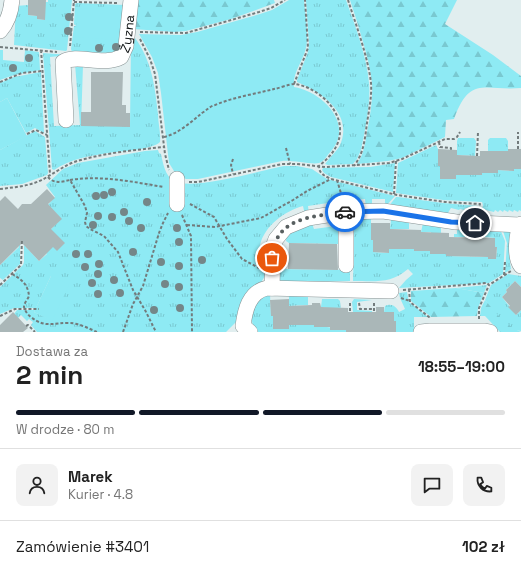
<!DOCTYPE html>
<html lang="pl">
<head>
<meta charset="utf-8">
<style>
  body { margin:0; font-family:"Space Grotesk",sans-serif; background:#f2f2f2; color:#222; height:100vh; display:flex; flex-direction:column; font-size:15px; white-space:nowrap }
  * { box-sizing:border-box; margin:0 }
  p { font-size:13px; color:#767676 }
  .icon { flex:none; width:22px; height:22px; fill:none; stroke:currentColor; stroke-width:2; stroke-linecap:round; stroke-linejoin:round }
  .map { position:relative; height:332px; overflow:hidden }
  .side { display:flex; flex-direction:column; background:#fff; flex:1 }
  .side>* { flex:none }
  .pin { position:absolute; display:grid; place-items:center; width:34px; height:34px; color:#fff; margin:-17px; border:2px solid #fff; border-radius:50%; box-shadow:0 1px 4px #0007 }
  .courier { position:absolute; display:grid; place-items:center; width:40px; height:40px; margin:-20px; border:3px solid #1a73e8; border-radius:50%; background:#fff; color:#222; box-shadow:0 1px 5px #0007 }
  .overview em { font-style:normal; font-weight:700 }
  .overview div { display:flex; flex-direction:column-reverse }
  .overview { display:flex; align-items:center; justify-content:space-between; height:68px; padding:0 16px }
  h1 { font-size:26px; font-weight:700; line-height:30px }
  .bar { display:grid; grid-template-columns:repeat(4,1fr); gap:6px 4px; align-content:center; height:48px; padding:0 16px }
  .bar i { height:5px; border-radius:3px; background:#e0e0e0 }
  .bar .current { background:#111827 }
  .bar p { grid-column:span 4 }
  .line { display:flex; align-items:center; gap:10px; padding:0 16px; border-top:1px solid #e0e0e0 }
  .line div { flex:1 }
  .round { display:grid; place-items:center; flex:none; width:42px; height:42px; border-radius:8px; background:#f2f2f2 }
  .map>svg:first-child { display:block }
  .grass { fill:url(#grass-tufts) }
  .forest { fill:url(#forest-firs) }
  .park { fill:#8eeaf4 }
  .building { fill:#aab7b8 }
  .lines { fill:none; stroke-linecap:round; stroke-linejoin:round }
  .minor-casing { stroke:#889394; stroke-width:16 }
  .path { stroke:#727b7c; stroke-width:2; stroke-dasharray:3 2; stroke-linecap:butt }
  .minor { stroke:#fff; stroke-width:15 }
  .tree { fill:#748688 }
  .done { stroke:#575e5f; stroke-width:4; stroke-dasharray:0 7.2 }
  .route { stroke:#1a73e8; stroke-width:5 }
  .labels { text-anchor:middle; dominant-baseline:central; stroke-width:3; stroke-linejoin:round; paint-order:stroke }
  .street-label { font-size:13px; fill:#0c1011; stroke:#fff }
</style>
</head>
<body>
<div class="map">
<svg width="521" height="332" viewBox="0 0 521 332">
  <defs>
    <pattern id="grass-tufts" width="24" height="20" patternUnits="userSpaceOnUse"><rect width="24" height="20" fill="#8eeaf4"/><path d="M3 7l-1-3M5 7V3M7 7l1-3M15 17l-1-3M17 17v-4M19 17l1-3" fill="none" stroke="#79c8d0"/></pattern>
    <pattern id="forest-firs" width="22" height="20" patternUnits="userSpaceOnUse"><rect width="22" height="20" fill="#8eeaf4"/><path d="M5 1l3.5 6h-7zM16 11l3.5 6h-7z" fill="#79c8d0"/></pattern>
  </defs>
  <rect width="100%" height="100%" fill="#e1eeef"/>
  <!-- grass -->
  <path class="grass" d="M48,0H72L67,50L66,51L14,45L16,6L28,5V15L37,16V19L45,20V2H48Z
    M306,0H346C355,25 367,57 369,83C371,102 365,131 361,150L357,159L353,164L328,165L325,164C329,158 335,153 339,147C355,115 323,93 297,82V80L308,52L309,44Z
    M77,3L125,5L122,49L116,53L72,52L71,49L74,26H76L74,24L75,4Z
    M135,38C152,61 155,87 158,114C158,123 161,133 160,142C152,150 120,151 108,153C89,156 70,159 54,170L52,169L43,53L70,55L50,57L54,126L80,125L75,64L83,65L81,126H130L131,40Z
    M0,50H3V60L24,62L25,50L39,52L40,70L14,75L0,80Z
    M41,72L44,133L35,128L26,133L7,98L0,102V83L14,77Z
    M35,131L45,137L48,173L47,175L22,184L0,186V150Z
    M458,138H474L476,141L475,156L457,155V141Z
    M490,138H506L508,141V151L488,154V140Z
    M436,145L438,149V166H440V179H456V175H482V173H498V170L514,171V169H521V211L519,210L518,212L514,210L513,212L509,210L508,212L504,210L503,212L500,210L498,212L495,210L494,212L486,210L485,211L482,210L483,205L482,202L443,200L396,193L398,163Z
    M158,150L159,153L161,154C163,163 165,176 174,181C192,191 262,170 284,166H297L312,169L327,179L395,196L385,207V199H372V207H366L365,199L345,201V209H342L341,201L308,206L309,214L305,215L303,206C285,211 265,225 260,245C259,252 259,260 259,267L267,268L265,276L237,321L226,332H37L31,325L33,322L29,319L27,321L21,315L18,318L14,314L17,310H35L34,312L52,320L51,276L36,308H14L0,314V287L23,265L24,262V245L39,261L47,254L45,252L51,229L61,219L54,211L45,208L55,197L46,185L63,169L78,163L145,151Z
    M395,163L393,192L331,177L324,173L322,170L323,168L370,167Z
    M396,197H398L443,203L478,206L475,211L465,208L464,210L460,209L459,210L451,208L446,216L388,207Z
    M371,215V239L373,240V252L389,253V249H414L415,251H430L431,254H446L447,256L488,257V259H496L497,247H495V238L485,237V231L500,229L505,241L503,274L489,283L399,288L406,280L413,274L408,269C391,284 375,281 353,281L354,246L349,240L350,219Z
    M335,218L340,220L342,257L338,261V244L289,243L286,241L287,234L311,221L314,229L336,226Z
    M391,220L409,221V229H390Z
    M423,223L441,226V235H431V232H421Z
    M502,228H507L512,233L510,263L511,269L505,273L507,243Z
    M457,229H473V237H454V234H457Z
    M18,245H20V264L3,280L0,278V265L19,247Z
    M279,269L350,270V281L282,282L279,281Z
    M508,274L521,276V287L515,281L506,290L507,292L502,297L516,315L521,310V331C505,330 494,311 485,300L491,285Z
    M487,285L484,293L456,288Z
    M407,292L409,302L428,317H414V332H396V321H394V312H384L385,306C391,303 396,306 399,312L405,309L400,298L399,293Z
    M270,294L271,316H273V329H289V325H314L346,330L388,332H258C247,321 253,311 259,299Z
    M308,294V305L289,306V295Z
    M322,299H338L340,301L341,310L321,307Z
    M354,299L372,300L357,302V310L372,311V312H353L352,302Z"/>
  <!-- forest -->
  <path class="forest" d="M135,0H274L275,3L231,19L186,31L174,32L133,29Z
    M350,0H457L445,24L493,55L521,76V88C484,91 470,75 454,119L446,120L445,137L402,158L388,161L357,164C364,154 365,144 367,132C370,117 373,99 372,83C369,57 358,25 350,0Z
    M456,288L484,293L478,308L477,316L431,317L411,301V291Z
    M485,300C497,314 505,325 521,332H500L485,316H480L481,308Z"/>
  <!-- park -->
  <path class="park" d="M289,0H304C305,14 309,35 306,48C303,61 292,74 294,87C321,91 354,123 332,150C328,154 324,162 319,163C313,165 292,160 282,161L198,179H186L181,177L174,171L169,163L161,93L158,73L152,57L139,34L181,35L197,32L260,14L272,10Z
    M78,8L119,9V40L75,37Z
    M7,98L27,136L0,150V102Z
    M51,276L69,285L52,321L34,312Z"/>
  <!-- building -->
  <path class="building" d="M28,0H46L45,20L37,19V16L28,15Z
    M91,72H123L122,105H126V113H130V127L81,126V112H91Z
    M438,149L457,150V155L480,156V151H508V149H521V169H514V171L498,170V173H482V175H456V179H440V166H438Z
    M47,189L55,198L48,204L62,219L51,229L65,243L57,251L53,247L39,261L22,243L0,265V201L5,196L18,209L22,204H31Z
    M371,223H390V229L421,230V232L449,233V237L495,238V247H497L496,259H488V257L446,256V254H430V251H414V249H389V253L373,252V240H371Z
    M289,243L337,244L338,270L288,269Z
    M515,281L521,287V310L516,315L508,307L510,306L502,297L507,292L506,290Z
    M289,299V306L312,305V303H320L321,307L348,308V312H376V307H384V312H394V321H396V332H346V330H330V327H314V325H289V329H273V316H271L270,300Z
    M13,312L28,328L23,332H0V325Z"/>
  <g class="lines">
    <!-- minor casing -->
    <g class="minor-casing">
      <g id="minor">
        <path d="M0,31C8,22 11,12 12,0"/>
        <path id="s1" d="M66,120L63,62C77,53 103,67 121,57L126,46L131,0"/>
        <path d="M177,179V204"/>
        <path d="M521,224C516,234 514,257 521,266"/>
        <path d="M346,265V212"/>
        <path d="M272,288L273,247L276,239L286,227L308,218L346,212L383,211L456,222L520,225"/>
        <path d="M250,332L243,326C245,310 249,292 267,288L391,291"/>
        <path d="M421,332L430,331H485L490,332"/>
      </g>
    </g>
    <!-- path -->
    <path class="path" d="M348,0C356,25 368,57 371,83C372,96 369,110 367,123C365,138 364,153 354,166
      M74,2L118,3
      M140,32L186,33L259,12L271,8L285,0
      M140,39L150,59L155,74L165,154L169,170
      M70,46L74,0
      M0,47L57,52
      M41,50L50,174
      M0,82L22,73L42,71
      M294,84L308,48L305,0
      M27,134L36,130L47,135
      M164,137C178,134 191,122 202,113C207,110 210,106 215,105C234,97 255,94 274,89C280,88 289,84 295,84C316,87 339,107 340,128C341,145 331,156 319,166C319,174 325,176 331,179L397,195L445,202L480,204L478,210
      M439,142L440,147L451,148V150
      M286,148L290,164
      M518,149V132
      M477,156L478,132
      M233,159L231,165L233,174
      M48,177C54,184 61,182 70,180L85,206L87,213L85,222L86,226L90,229L104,236L118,252L133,290L145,310L156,332
      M70,180C102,175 133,182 164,187
      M337,180L343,200
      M189,182H198L282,164H297L325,167L389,163L402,159L445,139H454L457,137L460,132
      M0,189C16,187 33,186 47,177C56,172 64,166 74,162C103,153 134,150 164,147
      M394,194L396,161
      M190,204L214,217L227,239L242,259L259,268
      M182,215L191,236L192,332
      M187,225L215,227L261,218L293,200L307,191L331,179
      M12,274C21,279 28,284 29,296C28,299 24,303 24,307C25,311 28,315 31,317C46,329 54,322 70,323C78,323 90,329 97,332
      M504,275L505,262
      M0,285L21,265L22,239
      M409,289L410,302L429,317L430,319
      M403,290L487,283L489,285L511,271
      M401,298L410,301
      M350,303V312
      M359,303L360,309H374
      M374,303V312
      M0,316L15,309H39
      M479,319V308L489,285
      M26,326L28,325L35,332
      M123,332L133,304L143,286L159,233L163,223L168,213"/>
    <!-- minor -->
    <use href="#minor" class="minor"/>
  </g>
  <!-- trees -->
  <g class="tree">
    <circle cx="69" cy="17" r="4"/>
    <circle cx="68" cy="31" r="4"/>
    <circle cx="116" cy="47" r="4"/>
    <circle cx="99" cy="48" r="4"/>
    <circle cx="29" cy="58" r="4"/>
    <circle cx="13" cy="68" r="4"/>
    <circle cx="112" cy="192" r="4"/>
    <circle cx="104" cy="195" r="4"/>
    <circle cx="96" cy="196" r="4"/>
    <circle cx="147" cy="202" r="4"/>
    <circle cx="124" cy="212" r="4"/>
    <circle cx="98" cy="216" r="4"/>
    <circle cx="112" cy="217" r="4"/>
    <circle cx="129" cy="221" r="4"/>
    <circle cx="93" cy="225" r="4"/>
    <circle cx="141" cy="228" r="4"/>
    <circle cx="177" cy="228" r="4"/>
    <circle cx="179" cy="242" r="4"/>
    <circle cx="133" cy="252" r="4"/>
    <circle cx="76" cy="254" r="4"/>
    <circle cx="88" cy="254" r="4"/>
    <circle cx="202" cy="260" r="4"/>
    <circle cx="161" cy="262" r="4"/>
    <circle cx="99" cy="264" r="4"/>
    <circle cx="179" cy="266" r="4"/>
    <circle cx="85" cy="267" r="4"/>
    <circle cx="98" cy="274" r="4"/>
    <circle cx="114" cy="280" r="4"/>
    <circle cx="92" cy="283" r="4"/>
    <circle cx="165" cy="284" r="4"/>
    <circle cx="179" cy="287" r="4"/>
    <circle cx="120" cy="293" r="4"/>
    <circle cx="98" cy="294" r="4"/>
    <circle cx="180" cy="308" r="4"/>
    <circle cx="154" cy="310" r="4"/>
  </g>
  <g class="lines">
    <!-- done -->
    <path class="done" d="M272,258C275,216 313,217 345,212"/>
    <!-- route -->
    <path class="route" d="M345,212L383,211L451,222L475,223"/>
  </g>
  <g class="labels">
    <!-- street labels -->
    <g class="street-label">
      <text stroke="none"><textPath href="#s1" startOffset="142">Żyzna</textPath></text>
    </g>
  </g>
</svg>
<div class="pin" style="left:272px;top:258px;background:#ea580c"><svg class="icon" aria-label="bag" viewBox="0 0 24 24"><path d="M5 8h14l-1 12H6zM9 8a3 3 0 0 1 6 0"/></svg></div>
<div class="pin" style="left:475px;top:223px;background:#1f2937"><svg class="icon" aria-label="home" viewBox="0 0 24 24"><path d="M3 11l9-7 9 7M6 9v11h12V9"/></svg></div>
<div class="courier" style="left:345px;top:212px"><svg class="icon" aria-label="car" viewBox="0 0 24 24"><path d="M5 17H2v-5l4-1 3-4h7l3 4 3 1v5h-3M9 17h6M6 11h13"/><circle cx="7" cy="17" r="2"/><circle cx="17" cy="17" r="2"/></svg></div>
</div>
<section class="side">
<div class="overview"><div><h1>2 min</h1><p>Dostawa za</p></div><em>18:55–19:00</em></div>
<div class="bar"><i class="current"></i><i class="current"></i><i class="current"></i><i></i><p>W drodze · 80 m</p></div>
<div class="line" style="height:72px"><a class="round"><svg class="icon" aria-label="person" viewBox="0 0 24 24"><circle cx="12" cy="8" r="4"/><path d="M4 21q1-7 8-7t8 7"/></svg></a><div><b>Marek</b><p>Kurier · 4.8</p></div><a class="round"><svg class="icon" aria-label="chat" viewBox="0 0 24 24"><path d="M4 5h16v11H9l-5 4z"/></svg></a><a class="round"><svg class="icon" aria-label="phone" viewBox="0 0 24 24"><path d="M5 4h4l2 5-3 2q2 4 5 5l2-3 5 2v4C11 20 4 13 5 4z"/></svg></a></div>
<div class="line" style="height:52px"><div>Zamówienie #3401</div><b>102 zł</b></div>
</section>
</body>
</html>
